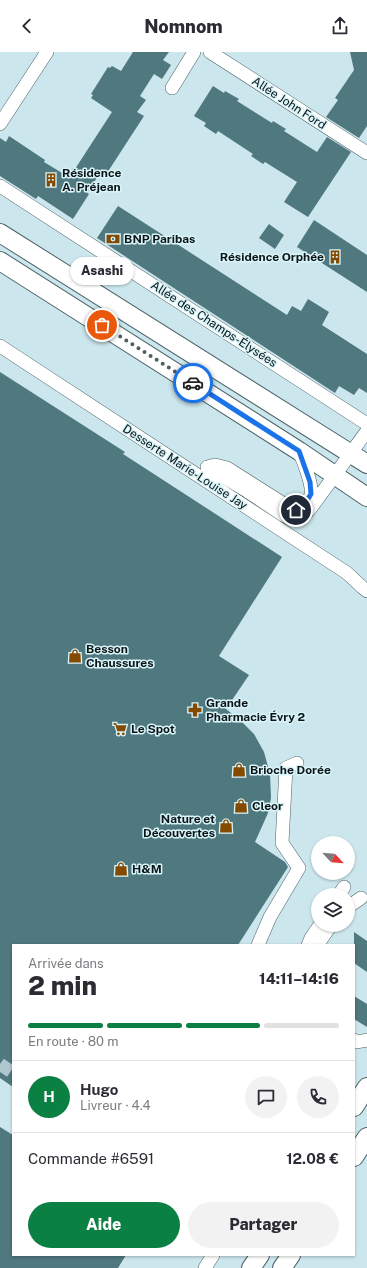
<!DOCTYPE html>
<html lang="fr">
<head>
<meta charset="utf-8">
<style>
  body { margin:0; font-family:"Public Sans",sans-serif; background:#f2f2f3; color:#2b2b33; height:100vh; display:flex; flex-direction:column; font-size:15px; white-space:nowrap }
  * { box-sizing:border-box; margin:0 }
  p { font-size:13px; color:#7c7c81 }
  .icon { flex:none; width:22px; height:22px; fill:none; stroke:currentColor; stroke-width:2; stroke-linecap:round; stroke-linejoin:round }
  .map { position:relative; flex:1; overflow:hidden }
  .details { position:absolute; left:12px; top:892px; width:343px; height:312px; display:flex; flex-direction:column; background:#fff; border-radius:0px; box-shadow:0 1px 3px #0004 }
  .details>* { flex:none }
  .needle { width:26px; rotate:116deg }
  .fabs { position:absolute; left:311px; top:784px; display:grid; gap:8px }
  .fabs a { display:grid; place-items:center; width:44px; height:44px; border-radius:50%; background:#fff; box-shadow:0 1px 3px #0004; font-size:20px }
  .pin { position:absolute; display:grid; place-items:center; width:34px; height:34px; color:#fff; margin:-17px; border:2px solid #fff; border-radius:50%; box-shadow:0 1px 4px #0007 }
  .courier { position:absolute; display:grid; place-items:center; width:40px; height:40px; margin:-20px; border:3px solid #1a73e8; border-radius:50%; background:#fff; color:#222; box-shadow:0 1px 5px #0007 }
  .bubble { position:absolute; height:28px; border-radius:14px; background:#fff; box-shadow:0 1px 3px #0004; font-size:13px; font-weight:800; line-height:28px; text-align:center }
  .summary em { font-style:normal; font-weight:800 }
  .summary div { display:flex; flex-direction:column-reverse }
  .summary { display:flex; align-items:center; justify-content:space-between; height:68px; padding:0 16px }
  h1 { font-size:26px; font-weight:800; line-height:30px }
  .bar { display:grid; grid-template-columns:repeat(4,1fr); gap:6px 4px; align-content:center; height:48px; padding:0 16px }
  .bar i { height:5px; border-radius:3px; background:#e1e1e2 }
  .bar .active { background:#0b8043 }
  .bar p { grid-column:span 4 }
  .line { display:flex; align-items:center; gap:10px; padding:0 16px; border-top:1px solid #e1e1e2 }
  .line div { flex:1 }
  .round { display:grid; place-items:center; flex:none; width:42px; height:42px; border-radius:21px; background:#f2f2f3 }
  .action { display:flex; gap:8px; margin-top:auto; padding:8px 16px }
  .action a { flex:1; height:46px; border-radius:24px; background:#0b8043; color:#fff; font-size:16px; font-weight:800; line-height:46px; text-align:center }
  .action a+a { background:#f2f2f3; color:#2b2b33 }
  header { display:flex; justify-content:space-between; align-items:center; height:52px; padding:0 16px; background:#fff; font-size:18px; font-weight:800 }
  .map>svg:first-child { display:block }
  .building { fill:#50787f }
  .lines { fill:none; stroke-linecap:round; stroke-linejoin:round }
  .street-tunnel { stroke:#aec6cc; stroke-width:13; stroke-dasharray:13 6; stroke-linecap:butt }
  .street-casing { stroke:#4b6267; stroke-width:14 }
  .secondary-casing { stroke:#4b6267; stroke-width:20 }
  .street { stroke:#fff; stroke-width:13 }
  .secondary { stroke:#fff; stroke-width:18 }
  .done { stroke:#4e5e61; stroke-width:4; stroke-dasharray:0 7.2 }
  .route { stroke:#1a73e8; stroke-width:5 }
  .labels { text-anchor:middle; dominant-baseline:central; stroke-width:3; stroke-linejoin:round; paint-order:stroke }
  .street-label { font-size:12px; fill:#0b1416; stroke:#d9f4f9 }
  .poi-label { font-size:12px; font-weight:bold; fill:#0b1416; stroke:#d9f4f9; text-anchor:start }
</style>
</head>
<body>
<header><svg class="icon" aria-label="back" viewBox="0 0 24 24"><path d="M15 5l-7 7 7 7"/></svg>Nomnom<svg class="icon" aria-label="share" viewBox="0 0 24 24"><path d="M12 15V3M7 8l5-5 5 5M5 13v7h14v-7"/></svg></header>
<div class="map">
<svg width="367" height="1216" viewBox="0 0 367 1216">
  <rect width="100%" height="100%" fill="#cbe6ec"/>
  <!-- building -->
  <path class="building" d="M133,0H169L163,8L171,13L162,27L154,22L140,44L146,48L137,60L144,64L107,121L102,118L87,141L89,142L73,167L38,144L36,147L0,124V86L6,90L9,84L45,108L44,110L67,124L73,116L75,117L112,60L91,46L93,43L91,42L108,15L110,16L112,14L121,19Z
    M350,0H367V74L359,86L326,65L338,48L335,46L354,18Z
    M213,34L224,41L225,39L239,47L237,49L272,71L273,69L286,77L284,79L317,100L327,85L351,100L308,165L284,150L297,130L265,110L263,112L251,104L253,102L218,79L216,82L204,74L206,71L194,64Z
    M118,154L287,263L292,254L301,259L308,247L329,260L322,273L367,302V341L359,336L354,343L339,334L335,341L97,186Z
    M314,168L367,203V240L297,195Z
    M269,172L284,183L275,197L259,186Z
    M0,320L125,400L123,402L282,505L219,604L249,623L226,657L241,669L254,682L264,700L270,722L271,746L268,761L255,790L285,810L288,815L238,893H13V1035L0,1026Z
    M354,880L367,889V920L354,911Z
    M354,944L367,952V975L354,967Z
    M0,1075L13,1083V1203H126L118,1216H0Z"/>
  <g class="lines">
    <!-- street-tunnel -->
    <path class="street-tunnel" d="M0,1012L13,1021"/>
    <!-- street casing -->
    <g class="street-casing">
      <path id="street" d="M210,0L367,101
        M172,36L194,0
        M0,72L47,0
        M0,134L367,372
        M0,294L347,521L362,535L367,539
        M210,414L215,413L227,416L287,454L295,458C302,455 309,450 311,443C313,433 303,408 299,399
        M207,415L247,439L283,463C298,471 304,465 313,453L367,379
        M339,843L344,835
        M348,855L361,846
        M258,893L270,865L299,816L282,791L286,716L297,711
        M308,893L311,886L320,873
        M315,893L320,889L331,873
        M354,988L357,990L367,988
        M205,1216L213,1203"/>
    </g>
    <!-- secondary casing -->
    <g class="secondary-casing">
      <path id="secondary" d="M0,181L367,412
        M0,209L299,399L367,445
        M354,1055L367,1035
        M354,1105L367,1085
        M251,1216L260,1203
        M282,1216L291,1203"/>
    </g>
    <!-- street -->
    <use href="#street" class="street"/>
    <!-- secondary -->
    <use href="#secondary" class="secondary"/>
  </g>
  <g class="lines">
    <!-- done -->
    <path class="done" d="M102,273L193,331"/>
    <!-- route -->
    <path class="route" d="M193,331L299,399L310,430L311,442L303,455L296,458"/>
  </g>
  <!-- icons -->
  <defs>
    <g id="building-bare" transform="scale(1.08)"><path d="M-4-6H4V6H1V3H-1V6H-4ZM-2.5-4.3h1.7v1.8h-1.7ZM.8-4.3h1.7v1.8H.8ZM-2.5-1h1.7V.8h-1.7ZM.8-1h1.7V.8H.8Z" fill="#844a00" stroke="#d9f4f9" stroke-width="2.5" paint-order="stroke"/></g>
    <g id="bank-bare" transform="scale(1.08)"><path d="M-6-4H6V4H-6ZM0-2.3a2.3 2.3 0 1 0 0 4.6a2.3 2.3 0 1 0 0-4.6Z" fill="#844a00" stroke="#d9f4f9" stroke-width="2.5" paint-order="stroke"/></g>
    <g id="shop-bare" transform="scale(1.08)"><path d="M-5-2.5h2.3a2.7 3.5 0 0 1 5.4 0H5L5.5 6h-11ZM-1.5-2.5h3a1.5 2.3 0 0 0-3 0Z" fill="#844a00" stroke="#d9f4f9" stroke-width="2.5" paint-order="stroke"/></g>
    <g id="pharmacy-bare" transform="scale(1.08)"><path d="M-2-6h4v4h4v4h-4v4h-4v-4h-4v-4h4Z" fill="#844a00" stroke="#d9f4f9" stroke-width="2.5" paint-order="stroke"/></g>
    <g id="supermarket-bare" transform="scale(1.08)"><path d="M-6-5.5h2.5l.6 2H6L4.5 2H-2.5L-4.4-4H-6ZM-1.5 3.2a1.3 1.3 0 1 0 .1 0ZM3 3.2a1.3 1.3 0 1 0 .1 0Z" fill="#844a00" stroke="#d9f4f9" stroke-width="2.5" paint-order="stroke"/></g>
  </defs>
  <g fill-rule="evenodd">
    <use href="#building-bare" x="51" y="128"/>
    <use href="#bank-bare" x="113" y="187"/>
    <use href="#building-bare" x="335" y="205"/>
    <use href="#shop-bare" x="75" y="604"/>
    <use href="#pharmacy-bare" x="195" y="658"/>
    <use href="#supermarket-bare" x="120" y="677"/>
    <use href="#shop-bare" x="239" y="718"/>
    <use href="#shop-bare" x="241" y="754"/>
    <use href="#shop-bare" x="226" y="774"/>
    <use href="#shop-bare" x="121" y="817"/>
  </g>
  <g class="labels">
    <!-- street labels -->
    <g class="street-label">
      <text transform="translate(289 51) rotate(33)">Allée John Ford</text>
      <text transform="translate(214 272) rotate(33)">Allée des Champs-Élysées</text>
      <text transform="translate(185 415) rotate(33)">Desserte Marie-Louise Jay</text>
    </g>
    <!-- poi labels -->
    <g class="poi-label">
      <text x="62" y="121">Résidence<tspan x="62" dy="14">A. Préjean</tspan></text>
      <text x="124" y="187">BNP Paribas</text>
      <text x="324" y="205" text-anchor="end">Résidence Orphée</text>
      <text x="86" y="597">Besson<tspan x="86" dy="14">Chaussures</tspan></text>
      <text x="206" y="651">Grande<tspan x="206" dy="14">Pharmacie Évry 2</tspan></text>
      <text x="131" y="677">Le Spot</text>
      <text x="250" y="718">Brioche Dorée</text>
      <text x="252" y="754">Cleor</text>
      <text x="215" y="767" text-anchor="end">Nature et<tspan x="215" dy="14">Découvertes</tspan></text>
      <text x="132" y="817">H&amp;M</text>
    </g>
  </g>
</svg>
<div class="fabs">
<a><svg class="needle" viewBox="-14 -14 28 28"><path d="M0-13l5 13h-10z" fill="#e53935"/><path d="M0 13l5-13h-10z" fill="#7c7c81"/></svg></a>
<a><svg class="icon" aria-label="layers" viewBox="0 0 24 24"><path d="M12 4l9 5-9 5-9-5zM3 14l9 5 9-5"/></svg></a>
</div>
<div class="pin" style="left:102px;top:273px;background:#ea580c"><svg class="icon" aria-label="bag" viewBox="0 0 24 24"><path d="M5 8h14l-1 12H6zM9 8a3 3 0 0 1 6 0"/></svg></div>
<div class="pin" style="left:296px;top:458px;background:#1f2937"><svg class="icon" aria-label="home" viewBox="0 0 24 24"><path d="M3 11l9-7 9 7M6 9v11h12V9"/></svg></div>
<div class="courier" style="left:193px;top:331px"><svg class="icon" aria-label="car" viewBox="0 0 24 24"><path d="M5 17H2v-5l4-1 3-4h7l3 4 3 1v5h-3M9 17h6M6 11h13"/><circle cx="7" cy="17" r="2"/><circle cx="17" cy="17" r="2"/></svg></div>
<div class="bubble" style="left:70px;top:205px;width:64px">Asashi</div>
<section class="details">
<div class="summary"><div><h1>2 min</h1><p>Arrivée dans</p></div><em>14:11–14:16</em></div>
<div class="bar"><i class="active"></i><i class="active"></i><i class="active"></i><i></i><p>En route · 80 m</p></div>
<div class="line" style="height:72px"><b class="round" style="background:#0b8043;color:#fff">H</b><div><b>Hugo</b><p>Livreur · 4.4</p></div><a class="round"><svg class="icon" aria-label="chat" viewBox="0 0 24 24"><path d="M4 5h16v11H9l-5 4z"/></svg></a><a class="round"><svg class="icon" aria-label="phone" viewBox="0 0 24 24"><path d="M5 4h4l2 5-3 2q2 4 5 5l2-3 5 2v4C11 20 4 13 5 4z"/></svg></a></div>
<div class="line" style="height:52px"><div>Commande #6591</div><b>12.08 €</b></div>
<div class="action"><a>Aide</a><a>Partager</a></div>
</section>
</div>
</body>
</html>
